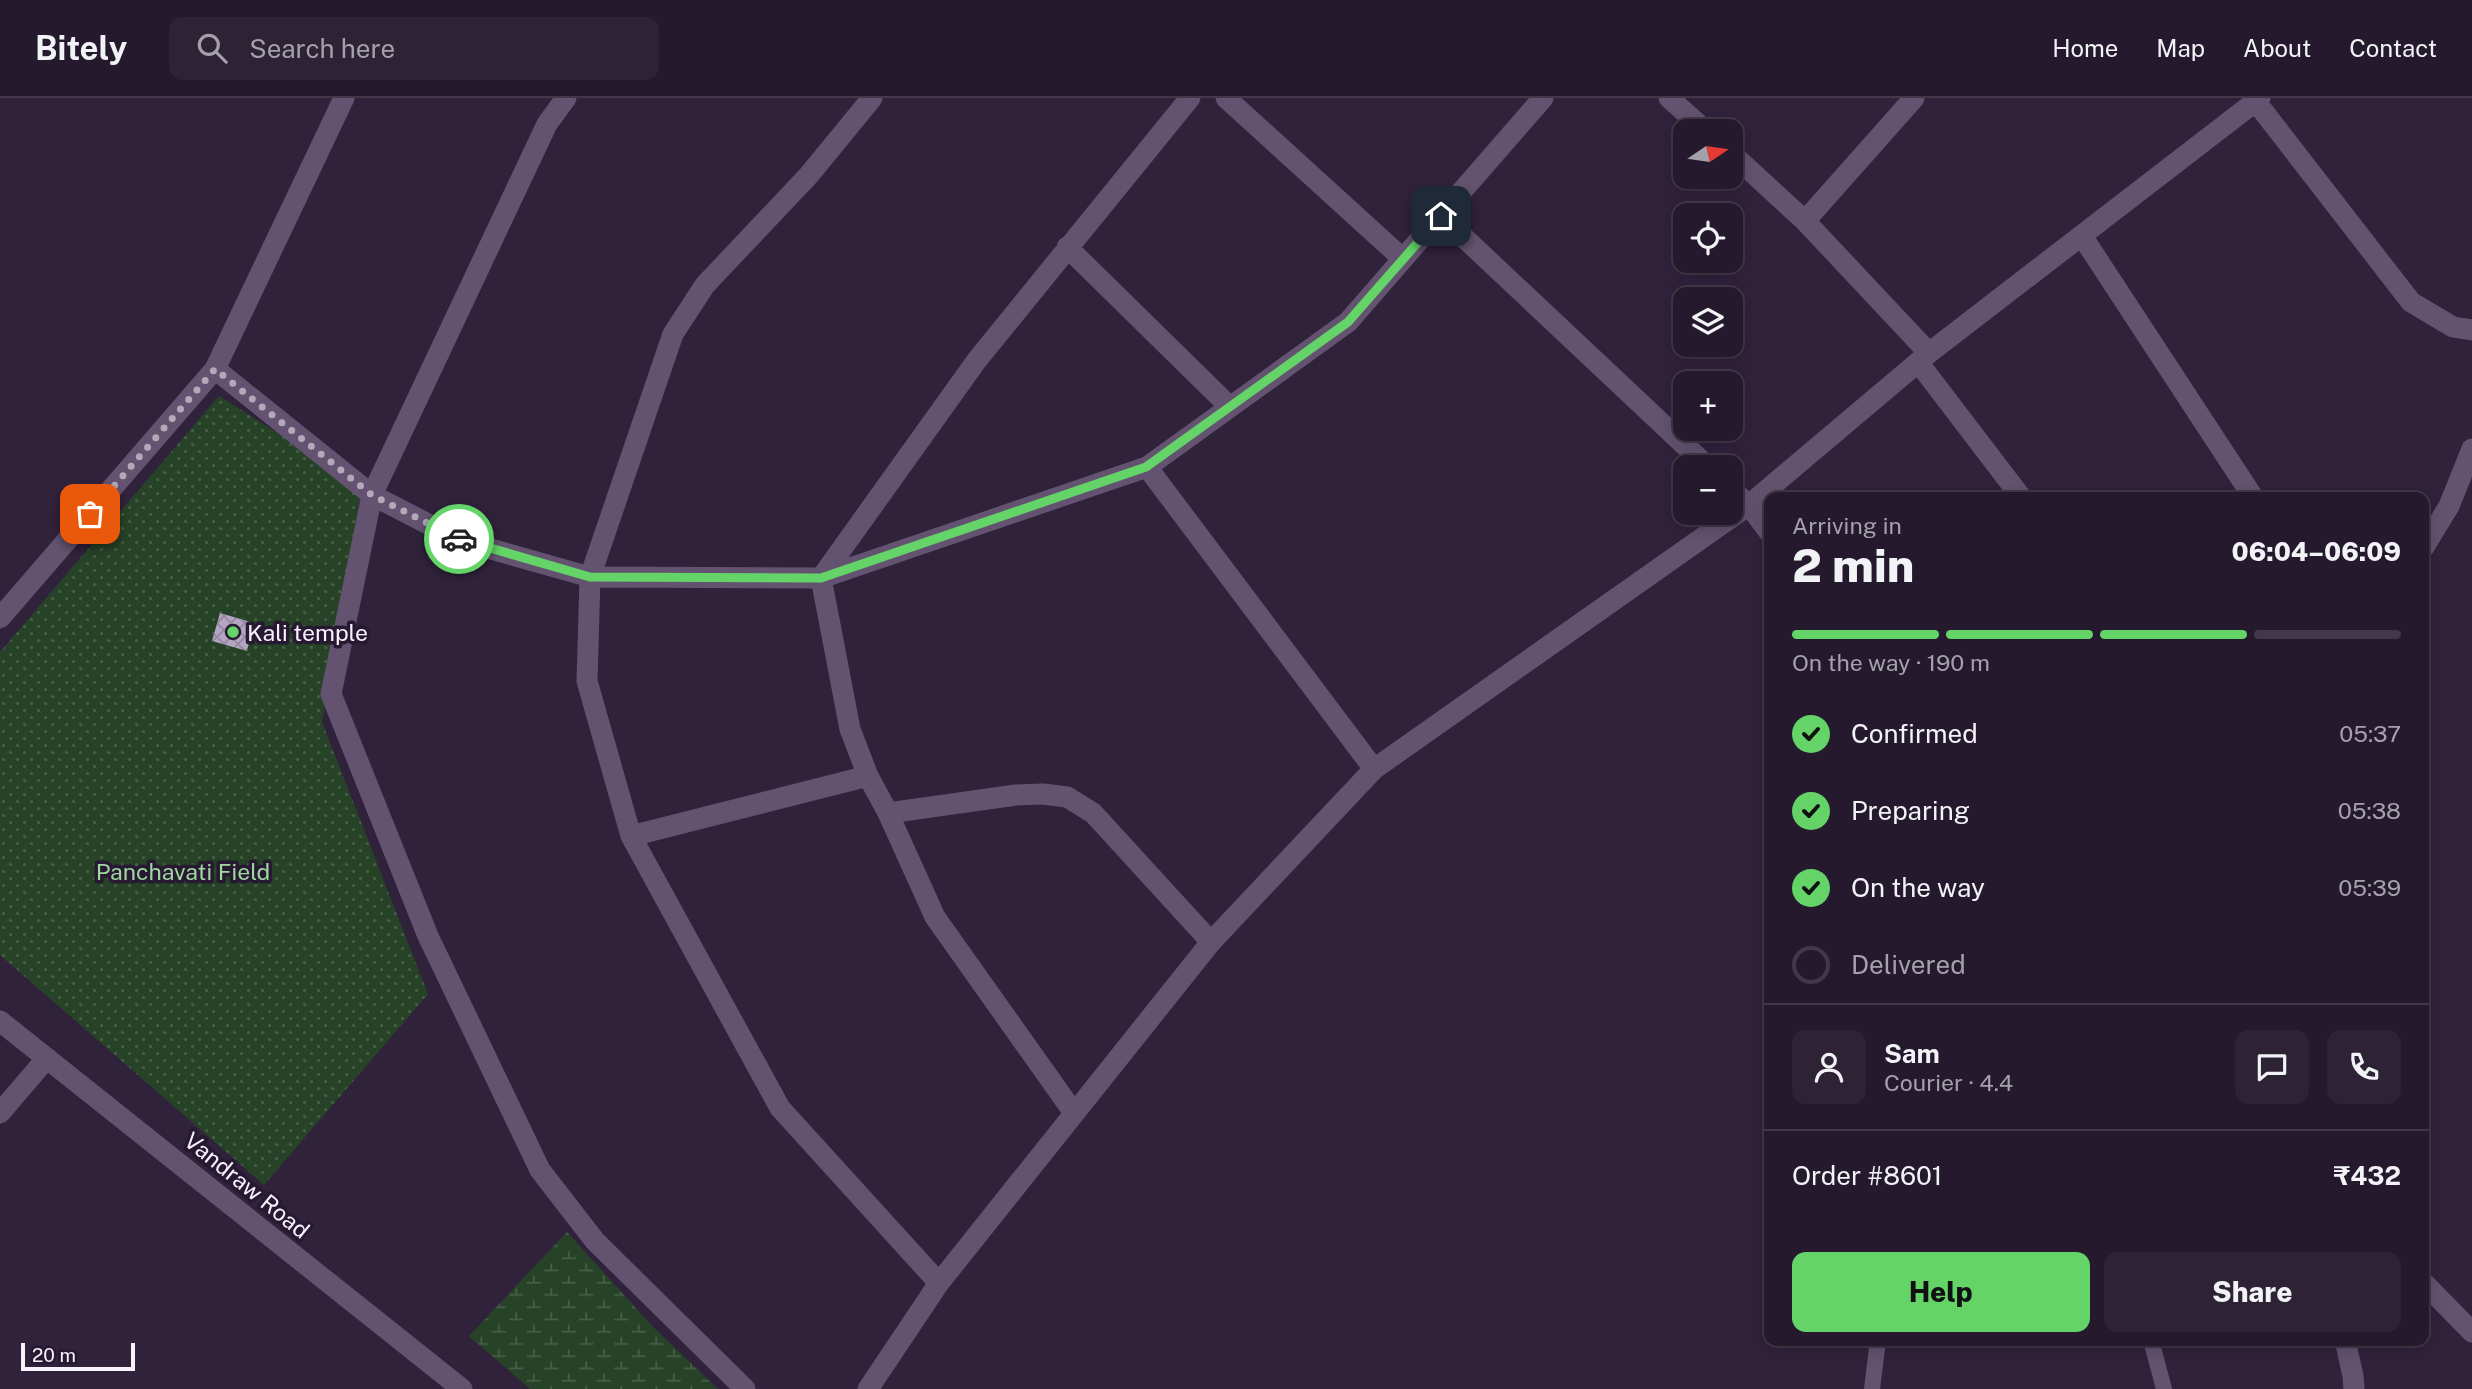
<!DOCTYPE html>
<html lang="en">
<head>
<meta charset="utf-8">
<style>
  body { margin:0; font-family:"Public Sans",sans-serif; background:#2d2335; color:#f1f3f6; height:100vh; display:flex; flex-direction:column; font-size:26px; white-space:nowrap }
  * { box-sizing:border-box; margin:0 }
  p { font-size:23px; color:#a3a1aa }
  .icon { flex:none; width:38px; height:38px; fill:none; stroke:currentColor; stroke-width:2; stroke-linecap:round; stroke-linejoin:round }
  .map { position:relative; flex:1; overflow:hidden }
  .sheet { position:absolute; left:1764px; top:394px; width:665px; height:854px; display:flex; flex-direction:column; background:#251a2d; border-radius:14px; box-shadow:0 4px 18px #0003,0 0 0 2px #423849 }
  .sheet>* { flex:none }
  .needle { width:46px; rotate:77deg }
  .buttons { position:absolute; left:1673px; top:21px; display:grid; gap:14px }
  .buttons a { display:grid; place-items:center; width:70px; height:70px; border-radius:14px; background:#251a2d; box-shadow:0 4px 18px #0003,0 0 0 2px #423849; font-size:35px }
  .scale { position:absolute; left:21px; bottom:18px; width:114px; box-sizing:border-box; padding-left:7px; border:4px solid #f8f2fd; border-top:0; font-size:19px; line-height:24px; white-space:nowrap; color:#f8f2fd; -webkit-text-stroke:5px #271932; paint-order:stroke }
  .pin { position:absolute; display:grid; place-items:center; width:60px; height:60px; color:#fff; margin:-30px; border-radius:14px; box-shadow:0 4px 10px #0006 }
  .courier { position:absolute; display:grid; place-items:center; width:70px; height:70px; margin:-35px; border:5px solid #64d468; border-radius:50%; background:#fff; color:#222; box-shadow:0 2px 9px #0007 }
  .overview em { font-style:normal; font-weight:800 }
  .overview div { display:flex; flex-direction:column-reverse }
  .overview { display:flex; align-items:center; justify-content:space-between; height:119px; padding:0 28px }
  h1 { font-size:46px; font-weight:800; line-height:52px }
  .bar { display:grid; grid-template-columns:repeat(4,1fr); gap:10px 7px; align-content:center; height:84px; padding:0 28px }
  .bar i { height:9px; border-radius:5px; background:#423849 }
  .bar .on { background:#64d468 }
  .bar p { grid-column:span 4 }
  .line { display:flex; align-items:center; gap:18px; padding:0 28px; border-top:2px solid #423849 }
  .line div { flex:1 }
  .round { display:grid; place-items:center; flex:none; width:74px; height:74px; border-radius:14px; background:#2d2335 }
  ol { padding:0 28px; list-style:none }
  li { display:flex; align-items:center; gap:21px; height:77px }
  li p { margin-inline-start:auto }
  li .icon { padding:7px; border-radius:50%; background:#64d468; color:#111; stroke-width:4 }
  li:last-child { color:#a3a1aa }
  li i { width:38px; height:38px; border:4px solid #423849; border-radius:50% }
  .primary-button { display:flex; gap:14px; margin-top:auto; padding:14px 28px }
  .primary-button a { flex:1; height:80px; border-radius:14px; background:#64d468; color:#111; font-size:28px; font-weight:800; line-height:80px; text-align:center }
  .primary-button a+a { background:#2d2335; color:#f1f3f6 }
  header { display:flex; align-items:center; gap:42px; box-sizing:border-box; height:98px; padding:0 35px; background:#251a2d; border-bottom:2px solid #423849 }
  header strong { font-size:33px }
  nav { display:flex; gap:38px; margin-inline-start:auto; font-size:24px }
  .search { width:490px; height:63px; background:#2d2335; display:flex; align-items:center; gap:18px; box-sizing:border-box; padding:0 24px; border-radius:14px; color:#a3a1aa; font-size:26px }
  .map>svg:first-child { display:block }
  .wetland { fill:url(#wetland-marsh) }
  .park { fill:url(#park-dots) }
  .building { fill:url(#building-cross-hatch) }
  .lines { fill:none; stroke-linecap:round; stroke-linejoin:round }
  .lane { stroke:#635370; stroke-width:16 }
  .street { stroke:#635370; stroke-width:21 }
  .done { stroke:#b2a9b9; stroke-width:7; stroke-dasharray:0 12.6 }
  .route { stroke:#64d468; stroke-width:9 }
  .poi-dot { fill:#64d468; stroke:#271932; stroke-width:2.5 }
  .labels { text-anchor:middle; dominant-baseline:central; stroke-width:7; stroke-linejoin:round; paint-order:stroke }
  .poi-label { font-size:23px; fill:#f8f2fd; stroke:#271932; text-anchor:start }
  .park-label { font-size:23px; fill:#9ed79d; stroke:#271932 }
  .street-label { font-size:23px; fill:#f8f2fd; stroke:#271932 }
</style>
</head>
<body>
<header>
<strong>Bitely</strong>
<div class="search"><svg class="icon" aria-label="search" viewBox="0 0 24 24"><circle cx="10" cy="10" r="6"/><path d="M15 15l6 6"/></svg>Search here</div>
<nav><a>Home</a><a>Map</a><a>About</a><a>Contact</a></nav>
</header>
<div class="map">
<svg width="2472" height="1291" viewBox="0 0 2472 1291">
  <defs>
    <pattern id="wetland-marsh" width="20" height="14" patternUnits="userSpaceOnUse" patternTransform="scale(1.75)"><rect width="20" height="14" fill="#274327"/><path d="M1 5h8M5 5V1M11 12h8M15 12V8" fill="none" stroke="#475f47"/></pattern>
    <pattern id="park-dots" width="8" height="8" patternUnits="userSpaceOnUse" patternTransform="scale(1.75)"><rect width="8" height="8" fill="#274327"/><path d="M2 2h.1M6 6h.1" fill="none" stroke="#475f47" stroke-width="1.8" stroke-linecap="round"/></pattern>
    <pattern id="building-cross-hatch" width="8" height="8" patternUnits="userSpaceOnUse" patternTransform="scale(1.75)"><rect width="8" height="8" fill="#b5a4c4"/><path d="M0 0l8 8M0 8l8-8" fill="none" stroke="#9589a0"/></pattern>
  </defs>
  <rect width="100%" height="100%" fill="#31223c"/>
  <!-- wetland -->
  <path class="wetland" d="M567,1134L653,1229L718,1291H530L469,1238Z"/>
  <!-- park -->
  <path class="park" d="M219,298L362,388L322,624L428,896L264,1087L0,857V554Z"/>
  <!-- building -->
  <path class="building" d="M220,515L254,525L247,553L212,543Z"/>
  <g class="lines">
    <!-- lane -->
    <path class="lane" d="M2151,1242L2164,1291
      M1872,1291L1878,1242"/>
    <!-- street -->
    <path class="street" d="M566,0L547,26L372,397L331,596L428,838L540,1072L595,1143L745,1291
      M872,0L809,77L705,187L673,236L590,479L587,583L631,738L780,1010L939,1185
      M1226,0L1403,161
      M1669,0L1706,33
      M2253,0L2411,204L2453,229L2472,232
      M1731,55L1805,123L1929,255
      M1441,118L1708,369
      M1805,123L1914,0
      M2082,138L2253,399
      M1067,149L1230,309
      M1918,264L2021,399
      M215,271L372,397L459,442L590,479L821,480L1147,369L1348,224L1543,0
      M1147,369L1374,671
      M1731,391L1749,407L1769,434
      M2424,449L2449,408L2472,351
      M0,520L215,271L344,0
      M888,715L1016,697L1043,696L1067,699L1093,715L1211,844
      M631,738L868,678
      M0,923L462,1291
      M0,1015L47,960
      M1074,1015L935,819L888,715L868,678L850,631L821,480L977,262L1190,0
      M2424,1185L2472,1234
      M2345,1242L2353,1278L2354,1291
      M868,1291L939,1185L1211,844L1374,671L1749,407L1929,255L2260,0"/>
  </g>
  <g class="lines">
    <!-- done -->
    <path class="done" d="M90,416L215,271L372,397L459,441"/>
    <!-- route -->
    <path class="route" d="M459,441L590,479L821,480L1146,369L1348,224L1441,118"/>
  </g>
  <!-- markers -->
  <circle class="poi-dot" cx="233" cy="534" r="7"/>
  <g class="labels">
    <!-- poi labels -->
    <g class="poi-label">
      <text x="247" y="534">Kali temple</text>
    </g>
    <!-- park labels -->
    <g class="park-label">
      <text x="183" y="773">Panchavati Field</text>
    </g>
    <!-- street labels -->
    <g class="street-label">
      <text transform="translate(247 1087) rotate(39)">Vandraw Road</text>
    </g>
  </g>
</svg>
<div class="buttons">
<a><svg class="needle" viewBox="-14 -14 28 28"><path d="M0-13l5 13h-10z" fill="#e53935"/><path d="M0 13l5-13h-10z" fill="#a3a1aa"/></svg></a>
<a><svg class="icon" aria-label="locate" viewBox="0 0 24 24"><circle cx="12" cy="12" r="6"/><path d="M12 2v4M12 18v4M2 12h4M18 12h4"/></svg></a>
<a><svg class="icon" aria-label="layers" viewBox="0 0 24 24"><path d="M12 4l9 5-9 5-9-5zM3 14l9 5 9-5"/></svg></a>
<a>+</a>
<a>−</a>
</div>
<div class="scale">20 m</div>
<div class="pin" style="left:90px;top:416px;background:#ea580c"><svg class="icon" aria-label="bag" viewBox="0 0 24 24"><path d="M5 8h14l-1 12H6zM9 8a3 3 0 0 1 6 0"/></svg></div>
<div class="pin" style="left:1441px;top:118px;background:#1f2937"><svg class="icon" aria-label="home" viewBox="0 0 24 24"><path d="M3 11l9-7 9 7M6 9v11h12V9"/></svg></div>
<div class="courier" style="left:459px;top:441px"><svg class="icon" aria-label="car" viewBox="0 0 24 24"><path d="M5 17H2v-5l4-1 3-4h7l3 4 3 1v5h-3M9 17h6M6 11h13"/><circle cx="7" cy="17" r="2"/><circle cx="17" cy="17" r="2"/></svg></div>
<section class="sheet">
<div class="overview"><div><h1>2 min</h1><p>Arriving in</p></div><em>06:04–06:09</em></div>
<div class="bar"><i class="on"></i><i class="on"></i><i class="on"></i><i></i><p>On the way · 190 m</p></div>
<ol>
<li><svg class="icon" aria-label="check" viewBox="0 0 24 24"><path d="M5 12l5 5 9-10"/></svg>Confirmed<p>05:37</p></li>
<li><svg class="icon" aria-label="check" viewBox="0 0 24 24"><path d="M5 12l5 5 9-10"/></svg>Preparing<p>05:38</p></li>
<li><svg class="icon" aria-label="check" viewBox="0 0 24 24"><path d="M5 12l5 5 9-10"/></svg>On the way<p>05:39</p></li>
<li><i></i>Delivered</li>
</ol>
<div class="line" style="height:126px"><a class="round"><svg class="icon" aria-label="person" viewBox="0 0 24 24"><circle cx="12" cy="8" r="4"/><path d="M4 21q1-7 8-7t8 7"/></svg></a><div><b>Sam</b><p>Courier · 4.4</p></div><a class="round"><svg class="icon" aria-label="chat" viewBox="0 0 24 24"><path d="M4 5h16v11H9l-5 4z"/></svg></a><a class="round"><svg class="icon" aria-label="phone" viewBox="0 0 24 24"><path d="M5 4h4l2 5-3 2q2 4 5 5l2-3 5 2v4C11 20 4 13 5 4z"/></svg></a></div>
<div class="line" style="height:91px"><div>Order #8601</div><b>₹432</b></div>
<div class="primary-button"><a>Help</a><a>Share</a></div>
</section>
</div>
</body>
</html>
